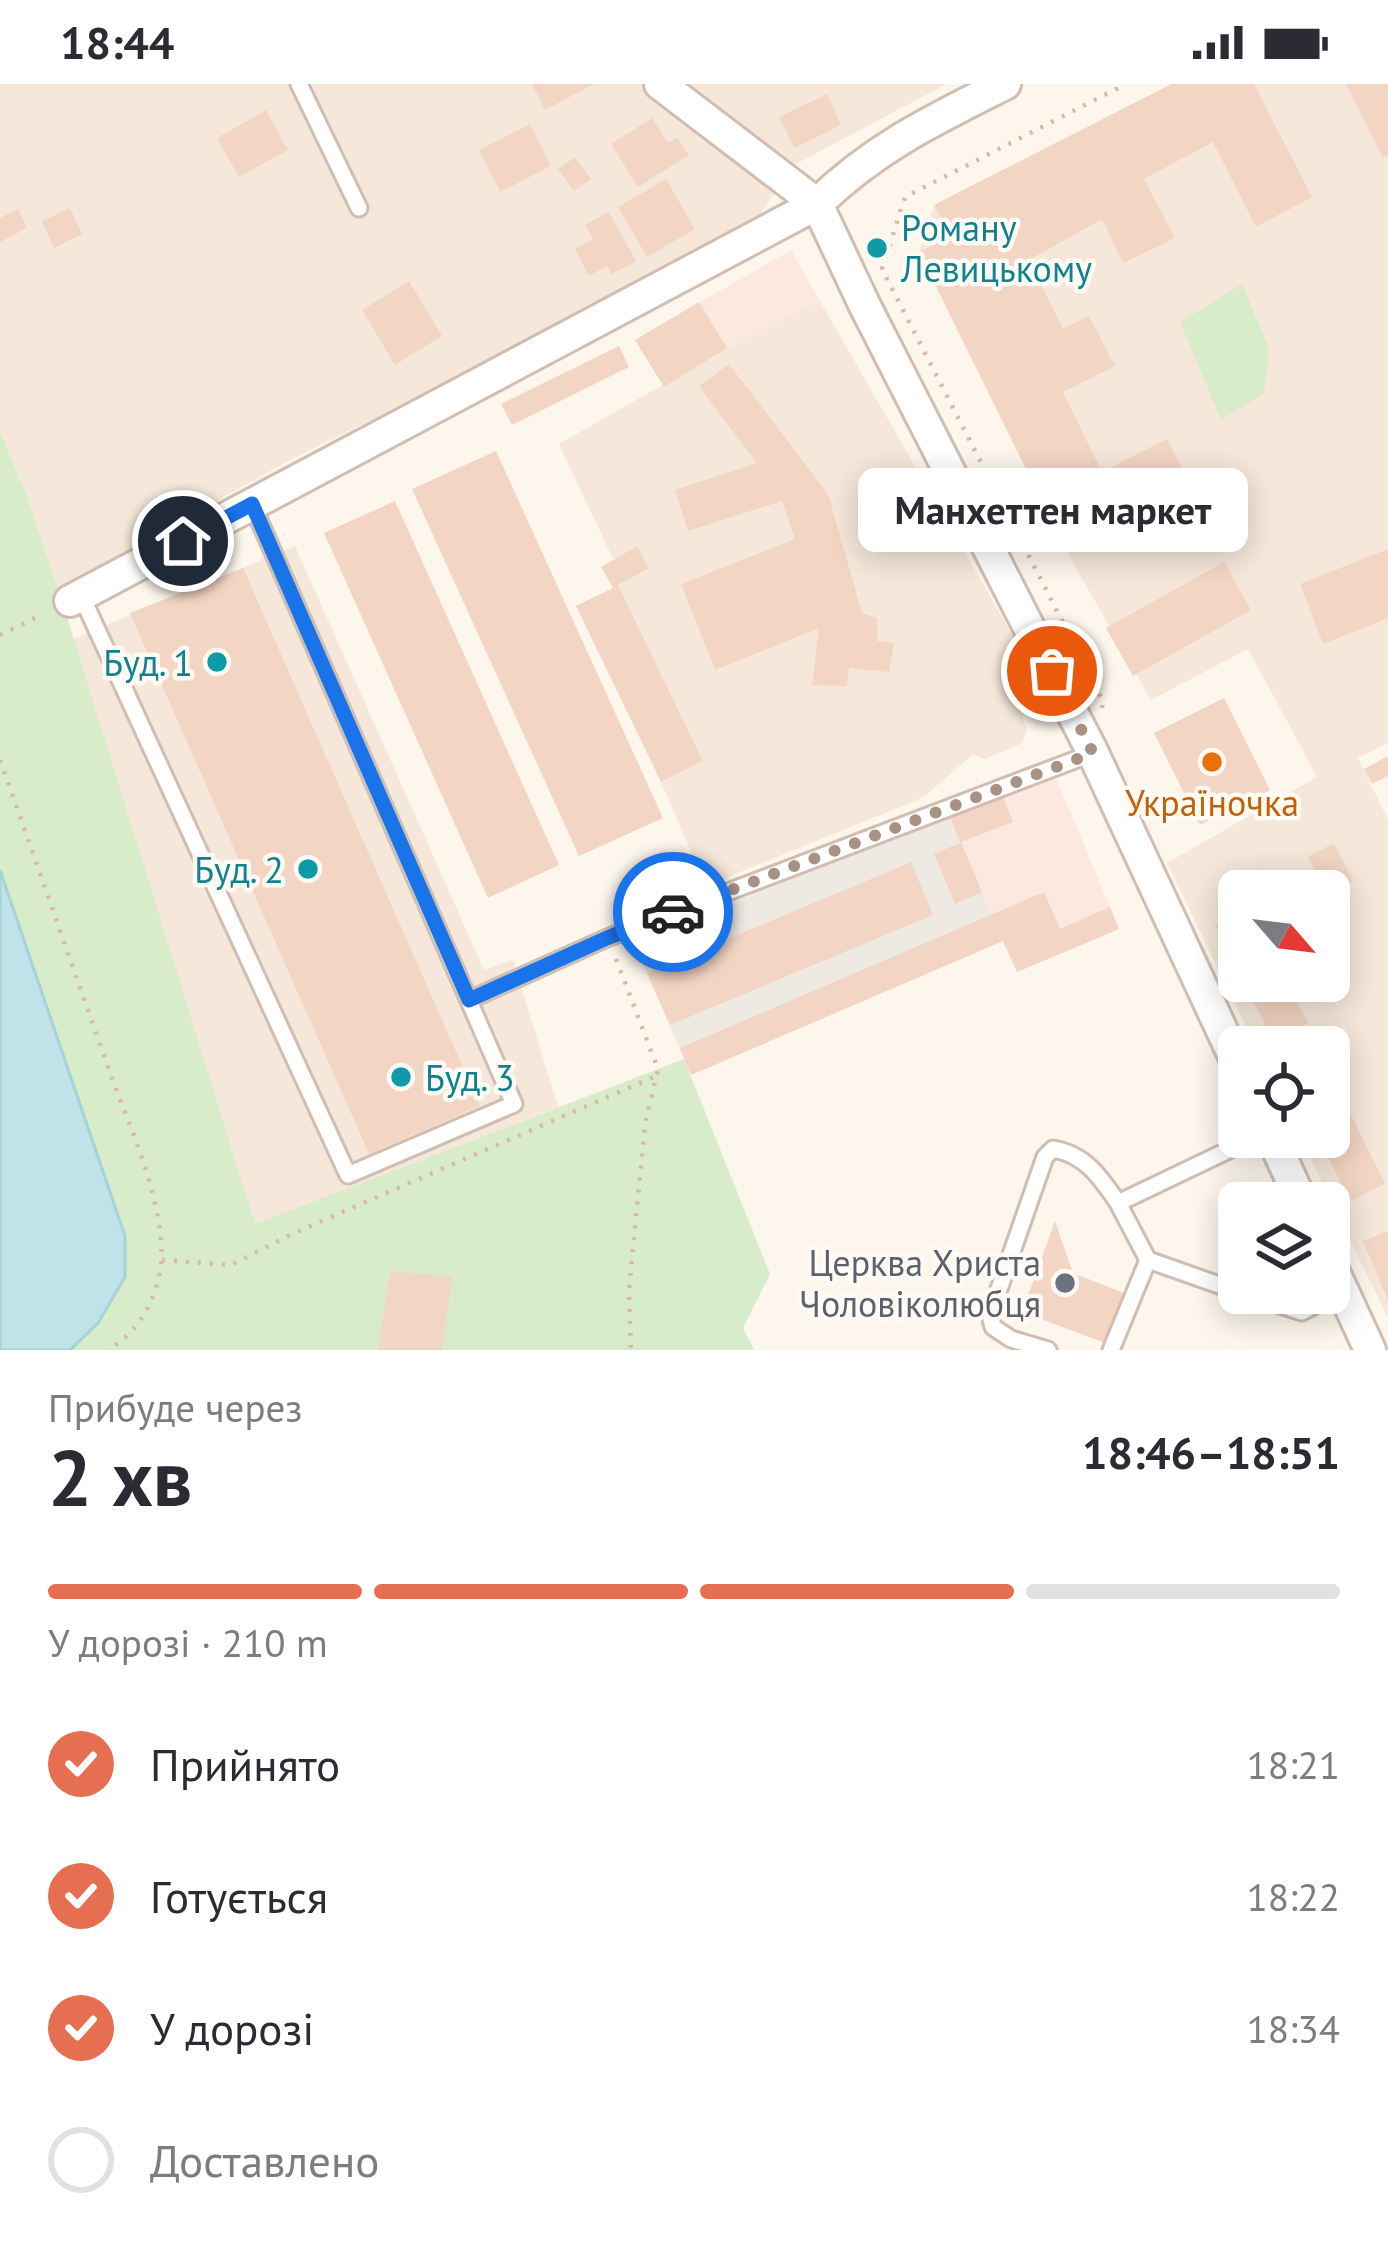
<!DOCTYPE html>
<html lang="uk">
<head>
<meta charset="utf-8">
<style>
  body { margin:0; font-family:"PT Sans",sans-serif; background:#f2f2f3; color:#2b2b33; height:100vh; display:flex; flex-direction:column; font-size:45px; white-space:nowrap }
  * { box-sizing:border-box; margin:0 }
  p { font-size:39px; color:#7c7c81 }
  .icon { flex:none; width:66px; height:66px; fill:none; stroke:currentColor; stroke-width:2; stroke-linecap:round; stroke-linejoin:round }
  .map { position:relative; height:1266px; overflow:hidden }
  .sheet { display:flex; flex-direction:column; background:#fff; flex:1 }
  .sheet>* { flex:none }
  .needle { width:78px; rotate:118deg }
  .controls { position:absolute; left:1218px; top:786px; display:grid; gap:24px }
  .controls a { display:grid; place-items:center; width:132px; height:132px; border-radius:18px; background:#fff; box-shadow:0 6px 30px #0003; font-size:60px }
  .pin { position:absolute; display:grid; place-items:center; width:102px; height:102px; color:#fff; margin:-51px; border:6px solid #fff; border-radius:50%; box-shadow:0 3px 12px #0007 }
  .courier { position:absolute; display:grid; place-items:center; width:120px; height:120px; margin:-60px; border:9px solid #1a73e8; border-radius:50%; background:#fff; color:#222; box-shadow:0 3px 15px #0007 }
  .bubble { position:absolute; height:84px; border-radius:18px; background:#fff; box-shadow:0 6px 30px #0003; font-size:39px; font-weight:600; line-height:84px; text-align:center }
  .head em { font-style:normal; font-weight:600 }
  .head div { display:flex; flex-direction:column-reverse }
  .head { display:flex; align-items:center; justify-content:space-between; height:204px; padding:0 48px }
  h1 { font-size:78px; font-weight:600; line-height:90px }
  .bar { display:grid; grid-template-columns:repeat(4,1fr); gap:18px 12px; align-content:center; height:144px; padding:0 48px }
  .bar i { height:15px; border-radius:9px; background:#e1e1e2 }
  .bar .on { background:#e76f51 }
  .bar p { grid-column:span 4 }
  ol { padding:0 48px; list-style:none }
  li { display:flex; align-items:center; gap:36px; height:132px }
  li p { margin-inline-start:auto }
  li .icon { padding:12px; border-radius:50%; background:#e76f51; color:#fff; stroke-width:4 }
  li:last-child { color:#7c7c81 }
  li i { width:66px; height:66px; border:6px solid #e1e1e2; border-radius:50% }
  .status { display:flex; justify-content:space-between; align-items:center; height:84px; padding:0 60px; background:#fff; direction:ltr }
  .status svg { height:33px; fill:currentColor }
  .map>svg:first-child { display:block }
  .residential { fill:#f5e8da; fill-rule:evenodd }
  .commercial { fill:#fde8e0 }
  .industrial { fill:#efe9e4 }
  .green { fill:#d8ecc9 }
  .water { fill:#bfe3e8; stroke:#a5d3da; stroke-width:3 }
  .building { fill:#f3d5c3 }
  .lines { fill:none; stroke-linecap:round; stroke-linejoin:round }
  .lane-casing { stroke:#d1beb0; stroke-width:21 }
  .street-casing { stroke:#d1beb0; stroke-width:36 }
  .path { stroke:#d9b8a5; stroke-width:4.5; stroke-dasharray:3 9; stroke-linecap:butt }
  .lane { stroke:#fff; stroke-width:15 }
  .street { stroke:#fff; stroke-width:30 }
  .done { stroke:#a89285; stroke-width:12; stroke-dasharray:0 21.6 }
  .route { stroke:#1a73e8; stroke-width:15 }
  .culture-dot { fill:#0f9aa8; stroke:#fffaf3; stroke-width:4.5 }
  .food-dot { fill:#e8710a; stroke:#fffaf3; stroke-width:4.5 }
  .worship-dot { fill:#6b7280; stroke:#fffaf3; stroke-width:4.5 }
  .labels { text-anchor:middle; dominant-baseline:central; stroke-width:9; stroke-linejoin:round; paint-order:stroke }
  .culture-label { font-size:36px; fill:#0d838f; stroke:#fffaf3; text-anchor:start }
  .food-label { font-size:36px; fill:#c56008; stroke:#fffaf3 }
  .worship-label { font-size:36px; fill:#5b616d; stroke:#fffaf3; text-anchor:end }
</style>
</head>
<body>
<div class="status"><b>18:44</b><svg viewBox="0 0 49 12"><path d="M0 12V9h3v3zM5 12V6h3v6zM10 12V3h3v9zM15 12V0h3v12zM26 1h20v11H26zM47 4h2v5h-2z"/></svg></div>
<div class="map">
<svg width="1388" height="1266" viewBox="0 0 1388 1266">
  <rect width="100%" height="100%" fill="#fdf6ec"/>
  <!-- residential -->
  <path class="residential" d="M0,0H947L796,80L759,131L566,240L294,374L58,504L30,420L0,347Z
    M1171,0H1388V659L1358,674L1388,736V1234L1300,1053H1329V963H1256L1167,779L1317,693L1248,565L1151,616L1067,468L919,168L934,121ZM1239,807H1329V897H1239Z
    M820,217L1041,601L1016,617L1027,645L1023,659L984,675L973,670L924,713L706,802L661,698L703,677L618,501L649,483L637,463L613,475L559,360L727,264Z
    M295,462L484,886L513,876L558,1023L255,1141L73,555Z"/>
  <!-- commercial -->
  <path class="commercial" d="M791,166L820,217L727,264L664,303L635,256Z
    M1054,689L1119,845L1017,888L949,730Z"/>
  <!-- industrial -->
  <path class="industrial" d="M949,730L1003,857L691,991L634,859Z"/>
  <!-- green -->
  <path class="green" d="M1242,200L1269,264L1264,309L1221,336L1180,238Z
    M0,347L30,420L58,504L255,1140L684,975L770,1190L743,1244L754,1266H0Z"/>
  <!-- water -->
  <path class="water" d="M0,786L125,1152V1193L98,1239L70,1266H0Z"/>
  <!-- building -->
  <path class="building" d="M532,0H594L545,26Z
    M1172,0H1254L1312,113L1256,143L1213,58L1144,95L1175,154L1123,179L1102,135L1029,176L1063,245L1089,232L1115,282L1063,308L1102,388L1167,355L1191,402L1067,468L919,168L950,153L934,121Z
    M1346,0H1388V71L1383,74Z
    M827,10L841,41L794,64L779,33Z
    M266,26L288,66L239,93L217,54Z
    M652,34L668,59L677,53L689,71L638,103L611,60Z
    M530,40L551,82L500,108L479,66Z
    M575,73L591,95L574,107L558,85Z
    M666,95L695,145L647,173L618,123Z
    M70,124L82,150L54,164L42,137Z
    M18,125L27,144L0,158V134Z
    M609,128L636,177L612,190L607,182L589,192L575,165L593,155L585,141Z
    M409,197L442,252L395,281L362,226Z
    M699,218L727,264L664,303L635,256Z
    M619,262L629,283L512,341L501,320Z
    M729,280L828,410L862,529L877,534V557L894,559L889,588L849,584L847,602L812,601L819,544L715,586L681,500L795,455L782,417L688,447L675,406L757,379L699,302Z
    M496,367L663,734L579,772L412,405Z
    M395,417L559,781L488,814L324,449Z
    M637,462L649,484L618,501L703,677L661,698L576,522L613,504L601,483Z
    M1388,465V534L1323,560L1300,500Z
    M1224,478L1251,526L1133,592L1106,544Z
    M243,484L480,1022L369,1070L130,529Z
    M1224,614L1270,706L1200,741L1154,649Z
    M1388,672V692L1372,700L1364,685Z
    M1002,709L1013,738L961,758L982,808L955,820L934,770L960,759L949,730Z
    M1334,759L1353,797L1329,808L1325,807L1308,773Z
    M911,778L933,831L670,941L647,889Z
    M1044,808L1060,845L1110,823L1119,845L1017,888L1003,857L691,991L680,964Z
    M1239,829V889L1215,841Z
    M1243,897H1287L1308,939L1273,956Z
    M1329,986L1385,1100L1350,1117L1318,1053H1329Z
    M1055,1137L1073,1189L1124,1209L1105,1259L1022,1228Z
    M1388,1147V1217L1363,1157Z
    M390,1187L452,1193L442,1266H378Z"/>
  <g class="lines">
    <!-- lane casing -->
    <g class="lane-casing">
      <path id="lane" d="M299,0L359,124
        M81,511L348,1091L514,1020L252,420
        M469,916L607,854L1093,669
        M1118,1119L1148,1176
        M1243,1209L1302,1228L1343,1206
        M1048,1266L1011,1255L993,1243L990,1231L1045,1073L1053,1065C1085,1070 1101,1094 1118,1119L1256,1053
        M1111,1266L1148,1176L1239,1208"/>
    </g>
    <!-- street casing -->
    <g class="street-casing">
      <path id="street" d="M660,0L817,120L864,220L1093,669L1239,983
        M70,517L817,120C874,64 935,35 1005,0
        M1272,1053L1302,1119
        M1329,1177L1370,1266"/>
    </g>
    <!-- path -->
    <path class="path" d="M0,551L43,530
      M1102,624L1103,617L882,185L905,113L1126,0
      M0,676C36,777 71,879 107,980C127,1037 156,1097 161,1157C165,1199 145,1246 107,1266
      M616,875L658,985L645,1040L629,1207L631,1266
      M162,1176L231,1181L292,1150L656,992"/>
    <!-- lane -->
    <use href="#lane" class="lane"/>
    <!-- street -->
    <use href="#street" class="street"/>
  </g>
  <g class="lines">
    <!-- done -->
    <path class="done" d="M673,828L1093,669L1052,587"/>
    <!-- route -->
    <path class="route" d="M183,457L252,420L469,916L607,854L673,828"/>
  </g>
  <!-- markers -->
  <g class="culture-dot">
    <circle cx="877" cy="164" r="12"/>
    <circle cx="217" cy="578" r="12"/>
    <circle cx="308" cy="785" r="12"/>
    <circle cx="401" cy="993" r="12"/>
  </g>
  <circle class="food-dot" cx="1212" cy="678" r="12"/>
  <circle class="worship-dot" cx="1065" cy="1199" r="12"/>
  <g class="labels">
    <!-- culture labels -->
    <g class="culture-label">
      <text x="901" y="143">Роману<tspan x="901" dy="41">Левицькому</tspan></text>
      <text x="193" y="578" text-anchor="end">Буд. 1</text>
      <text x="284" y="785" text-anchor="end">Буд. 2</text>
      <text x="425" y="993">Буд. 3</text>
    </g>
    <!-- food labels -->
    <g class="food-label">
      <text x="1212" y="718">Україночка</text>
    </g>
    <!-- worship labels -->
    <g class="worship-label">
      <text x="1041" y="1178">Церква Христа<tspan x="1041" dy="41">Чоловіколюбця</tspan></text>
    </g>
  </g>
</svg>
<div class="controls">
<a><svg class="needle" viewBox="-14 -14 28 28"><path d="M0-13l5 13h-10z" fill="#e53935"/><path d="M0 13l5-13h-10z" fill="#7c7c81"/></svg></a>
<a><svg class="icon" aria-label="locate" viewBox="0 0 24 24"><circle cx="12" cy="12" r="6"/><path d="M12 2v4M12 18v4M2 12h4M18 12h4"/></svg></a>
<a><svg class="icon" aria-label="layers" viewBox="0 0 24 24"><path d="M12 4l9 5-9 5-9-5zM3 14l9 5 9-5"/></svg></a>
</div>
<div class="pin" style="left:1052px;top:587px;background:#ea580c"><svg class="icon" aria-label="bag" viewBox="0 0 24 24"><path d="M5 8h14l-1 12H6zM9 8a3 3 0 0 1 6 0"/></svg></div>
<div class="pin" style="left:183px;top:457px;background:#1f2937"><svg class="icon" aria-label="home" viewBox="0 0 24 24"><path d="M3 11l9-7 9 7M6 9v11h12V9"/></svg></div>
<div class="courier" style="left:673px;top:828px"><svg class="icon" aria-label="car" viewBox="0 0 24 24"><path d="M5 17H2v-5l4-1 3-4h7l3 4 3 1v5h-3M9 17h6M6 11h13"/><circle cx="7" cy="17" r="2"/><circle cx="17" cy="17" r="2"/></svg></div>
<div class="bubble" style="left:858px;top:384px;width:390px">Манхеттен маркет</div>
</div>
<section class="sheet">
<div class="head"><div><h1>2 хв</h1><p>Прибуде через</p></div><em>18:46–18:51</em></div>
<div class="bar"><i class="on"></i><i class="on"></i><i class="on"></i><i></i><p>У дорозі · 210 m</p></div>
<ol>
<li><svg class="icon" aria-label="check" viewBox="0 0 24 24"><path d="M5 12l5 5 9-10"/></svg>Прийнято<p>18:21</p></li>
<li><svg class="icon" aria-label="check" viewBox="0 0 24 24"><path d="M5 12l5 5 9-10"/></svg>Готується<p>18:22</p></li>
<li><svg class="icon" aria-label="check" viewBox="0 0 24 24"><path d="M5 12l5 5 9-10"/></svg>У дорозі<p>18:34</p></li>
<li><i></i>Доставлено</li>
</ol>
</section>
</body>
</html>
